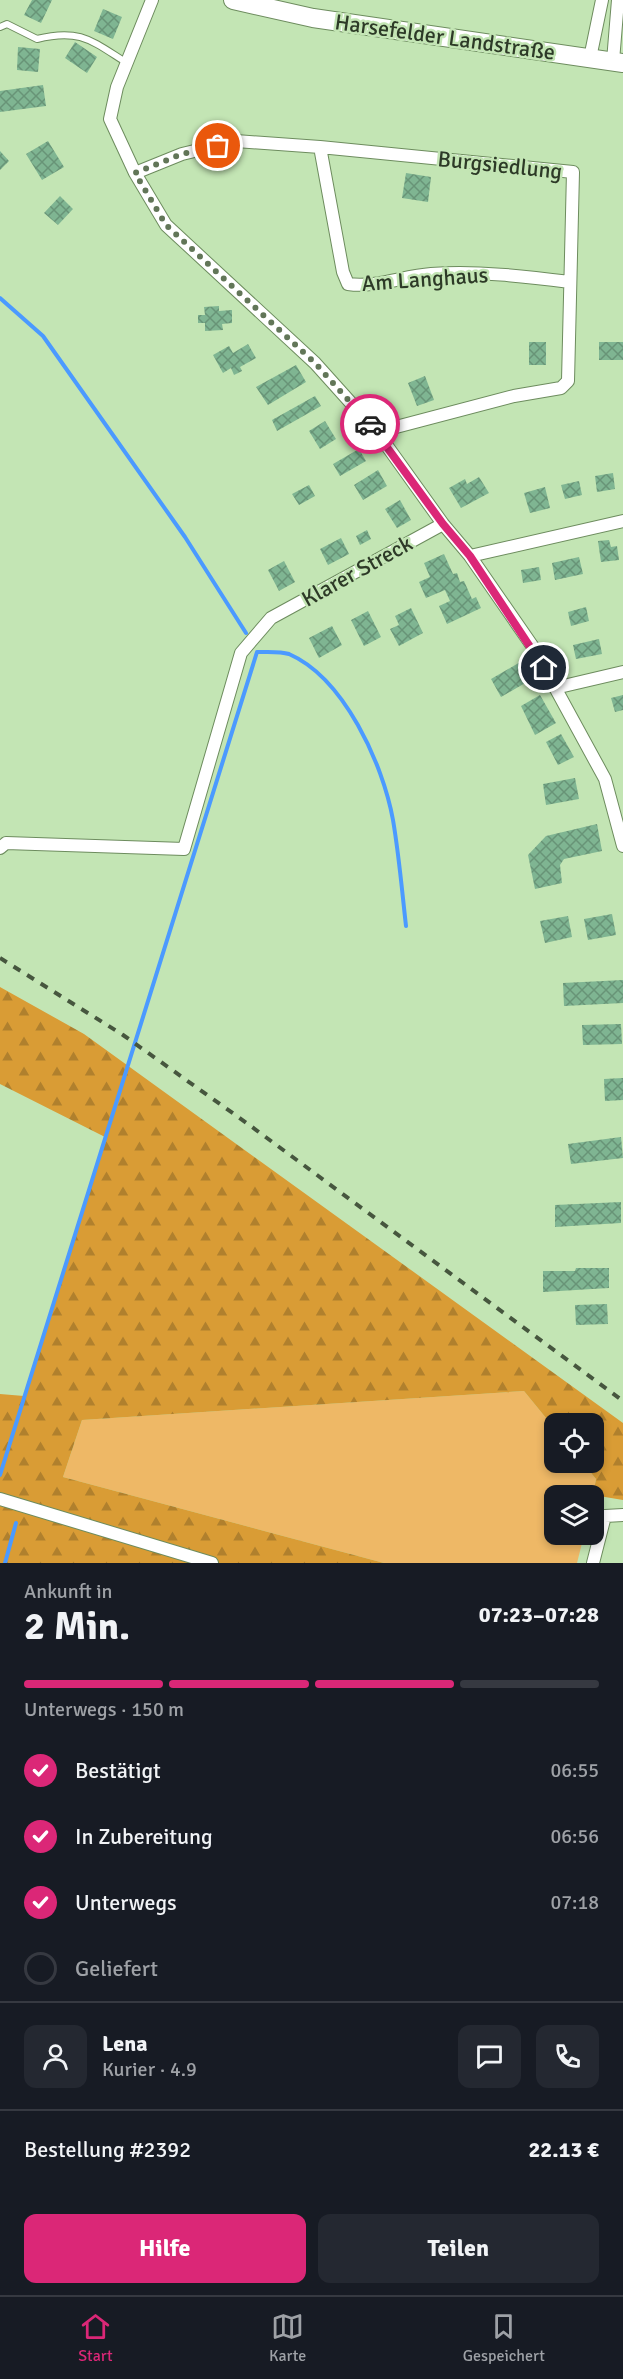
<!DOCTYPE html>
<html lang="de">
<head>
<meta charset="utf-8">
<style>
  body { margin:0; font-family:Signika,sans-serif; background:#242831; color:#f1f3f6; height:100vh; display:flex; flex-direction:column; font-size:22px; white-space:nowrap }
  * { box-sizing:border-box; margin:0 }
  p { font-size:20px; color:#9ea1a6 }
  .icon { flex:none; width:33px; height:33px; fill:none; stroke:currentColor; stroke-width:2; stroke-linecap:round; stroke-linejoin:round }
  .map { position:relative; height:1563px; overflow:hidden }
  .sheet { display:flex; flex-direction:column; background:#171b24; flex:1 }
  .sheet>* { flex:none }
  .buttons { position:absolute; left:544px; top:1413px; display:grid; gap:12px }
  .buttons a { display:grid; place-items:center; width:60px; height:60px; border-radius:12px; background:#171b24; box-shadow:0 3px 9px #0003; font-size:30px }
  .pin { position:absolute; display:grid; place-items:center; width:51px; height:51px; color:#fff; margin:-26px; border:3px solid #fff; border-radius:50%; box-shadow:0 2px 6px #0007 }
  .courier { position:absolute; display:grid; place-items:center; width:60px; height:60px; margin:-30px; border:4px solid #db2777; border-radius:50%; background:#fff; color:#222; box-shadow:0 2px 8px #0007 }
  .overview em { font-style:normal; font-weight:800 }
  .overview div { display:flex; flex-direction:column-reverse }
  .overview { display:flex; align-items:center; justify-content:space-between; height:102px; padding:0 24px }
  h1 { font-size:39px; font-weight:800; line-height:45px }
  .bar { display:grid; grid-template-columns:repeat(4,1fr); gap:9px 6px; align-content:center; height:72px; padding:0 24px }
  .bar i { height:8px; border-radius:4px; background:#363941 }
  .bar .current { background:#db2777 }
  .bar p { grid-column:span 4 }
  .line { display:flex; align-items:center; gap:15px; padding:0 24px; border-top:2px solid #363941 }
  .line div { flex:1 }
  .round { display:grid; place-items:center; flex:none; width:63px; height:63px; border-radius:12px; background:#242831 }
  ol { padding:0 24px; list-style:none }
  li { display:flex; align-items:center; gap:18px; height:66px }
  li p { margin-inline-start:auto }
  li .icon { padding:6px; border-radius:50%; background:#db2777; color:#fff; stroke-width:4 }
  li:last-child { color:#9ea1a6 }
  li i { width:33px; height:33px; border:3px solid #363941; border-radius:50% }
  .primary-button { display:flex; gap:12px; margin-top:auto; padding:12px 24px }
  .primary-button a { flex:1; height:69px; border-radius:12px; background:#db2777; color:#fff; font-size:24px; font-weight:800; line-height:69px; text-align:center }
  .primary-button a+a { background:#242831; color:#f1f3f6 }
  .dock { display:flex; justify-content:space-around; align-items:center; height:84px; border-top:2px solid #363941; background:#171b24; font-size:16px; color:#9ea1a6 }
  .dock a { display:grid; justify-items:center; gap:3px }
  .dock .current { color:#db2777 }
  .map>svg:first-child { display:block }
  .green { fill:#eeb866 }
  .forest { fill:url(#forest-firs) }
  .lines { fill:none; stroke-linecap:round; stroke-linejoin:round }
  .stream { stroke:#4b9aff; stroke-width:4 }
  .building { fill:url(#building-cross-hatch) }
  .lane-casing { stroke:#6d8c5e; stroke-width:8 }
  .street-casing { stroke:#6d8c5e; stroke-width:14 }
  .secondary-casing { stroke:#6d8c5e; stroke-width:20 }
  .lane { stroke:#fff; stroke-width:6 }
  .street { stroke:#fff; stroke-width:12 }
  .secondary { stroke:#fff; stroke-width:18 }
  .rail { stroke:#46563e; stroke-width:4; stroke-dasharray:8 8; stroke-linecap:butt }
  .done { stroke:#627658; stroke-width:6; stroke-dasharray:0 10.8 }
  .route { stroke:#db2777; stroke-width:8 }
  .labels { text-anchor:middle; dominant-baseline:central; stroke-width:5; stroke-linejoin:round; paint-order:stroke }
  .street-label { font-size:22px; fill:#2d3a27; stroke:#c3e5b4 }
</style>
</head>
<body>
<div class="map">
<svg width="623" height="1563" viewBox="0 0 623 1563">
  <defs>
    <pattern id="forest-firs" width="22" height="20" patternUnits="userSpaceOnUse" patternTransform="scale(1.5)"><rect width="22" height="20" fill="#d99c35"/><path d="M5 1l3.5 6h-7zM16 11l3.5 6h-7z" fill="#b0802d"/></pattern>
    <pattern id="building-cross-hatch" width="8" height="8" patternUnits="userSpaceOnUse" patternTransform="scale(1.5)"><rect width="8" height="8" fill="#7fb592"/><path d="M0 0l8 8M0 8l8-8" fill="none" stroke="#689477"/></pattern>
  </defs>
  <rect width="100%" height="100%" fill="#c3e5b4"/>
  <!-- green -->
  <path class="green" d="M524,1391L555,1429V1462L583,1463L596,1479L593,1495L555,1496V1534L584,1535L577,1563H384L63,1477L82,1420Z"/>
  <!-- forest -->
  <path class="forest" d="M0,987L84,1034L623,1423V1500L593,1495L596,1479L583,1463L594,1462V1424H555V1429L524,1391L82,1420L63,1477L384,1563H0V1394L24,1396L105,1137L0,1084Z"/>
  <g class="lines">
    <!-- stream -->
    <path class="stream" d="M0,298L43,336L185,537L246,633
      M0,1475L257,652C267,652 280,651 289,654C344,678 383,764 393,820C399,855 402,891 406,926
      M5,1563L16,1523"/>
  </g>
  <!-- building -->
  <path class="building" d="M32,0H52L41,23L24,15Z
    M103,9L122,17L113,39L94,31Z
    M75,42L97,57L87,73L65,58Z
    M18,47L40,49L38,72L17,70Z
    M43,85L46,106L0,112V91Z
    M48,141L64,167L42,180L26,154Z
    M0,151L9,161L0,170Z
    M406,173L431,177L428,202L402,198Z
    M60,196L73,209L58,225L44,213Z
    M219,306V311L232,310V323L222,324L223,330L205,331V323H198V315H205L204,307Z
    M529,342H546V365H529Z
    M599,342H623V360H599Z
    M248,344L256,358L240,367L242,371L234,375L231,368L223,373L213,355L229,346L233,353Z
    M296,365L306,382L268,405L256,387Z
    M425,376L434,400L417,406L408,383Z
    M315,396L321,406L277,431L272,420Z
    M325,421L336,439L320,449L309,431Z
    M359,449L366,461L340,476L333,464Z
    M378,470L387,486L363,500L354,485Z
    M613,473L615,489L597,492L595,476Z
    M479,477L489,493L461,508L449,488L465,479L467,484Z
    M579,481L582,495L565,499L561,485Z
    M309,485L315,496L299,505L292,494Z
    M545,487L550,508L530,513L524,493Z
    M400,500L411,520L397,528L385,509Z
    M367,530L371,539L360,545L356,536Z
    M341,538L349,554L328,565L320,549Z
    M609,540L611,547L617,546L619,560L601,562L598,541Z
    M444,554L453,574L457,573L460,582L464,581L472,599L476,597L481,608L447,624L439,606L450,601L445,590L426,598L419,582L430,577L424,563Z
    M579,557L583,574L555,580L552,563Z
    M284,561L295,582L279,591L268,570Z
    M539,567L541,580L523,583L521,570Z
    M586,607L589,621L571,626L568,612Z
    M411,608L423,633L399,646L390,629L399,625L395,616Z
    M368,611L381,637L364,646L351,620Z
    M332,626L342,645L319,658L309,638Z
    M599,639L602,654L576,659L573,645Z
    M522,661L532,679L501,697L491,679Z
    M540,695L556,723L535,735L521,706Z
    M623,695V710L615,712L611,698Z
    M561,734L574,757L558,765L546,742Z
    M575,778L579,799L546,805L543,784Z
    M597,824L602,851L564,859L560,865L562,883L535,889L528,855L546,836Z
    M612,914L616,935L588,940L584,919Z
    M568,916L572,937L545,943L540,921Z
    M623,980V1003L564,1006L563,983Z
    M621,1024L622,1044L583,1045L582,1025Z
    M623,1078V1100L605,1101L604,1079Z
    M621,1137L623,1158L571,1164L568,1144Z
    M621,1202V1223L555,1227V1205Z
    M576,1268H609V1288L543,1292V1271H575Z
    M607,1304L608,1324L576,1325L575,1305Z"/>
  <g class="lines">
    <!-- lane casing -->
    <g class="lane-casing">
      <path id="lane" d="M0,27L7,24L37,39C80,28 92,41 127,63"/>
    </g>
    <!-- street casing -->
    <g class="street-casing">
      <path id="street" d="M152,0L117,87L110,119L135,173L166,225L315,363L377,432L443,524L470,556L533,647L605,779L623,846
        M590,58L602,0
        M613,61L618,0
        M320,147L343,272L348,284C376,288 403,276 431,274C478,271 523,276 570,282
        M135,173L182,154L236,141L320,147L573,172L568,381L561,388L514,396L377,432
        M470,556L623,521
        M555,688L623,672
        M0,848L6,843L184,849L241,653L271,618L443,524
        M0,1499L212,1563
        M593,1563L605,1516L623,1515"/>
    </g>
    <!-- secondary casing -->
    <g class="secondary-casing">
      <path id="secondary" d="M233,0L313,18L623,63"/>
    </g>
    <!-- lane -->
    <use href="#lane" class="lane"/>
    <!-- street -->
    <use href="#street" class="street"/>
    <!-- secondary -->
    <use href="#secondary" class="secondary"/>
    <!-- rail -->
    <path class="rail" d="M0,958L123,1035L248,1124L623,1401"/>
  </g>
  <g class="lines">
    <!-- done -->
    <path class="done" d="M218,146L182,154L135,173L166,225L315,363L370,424"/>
    <!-- route -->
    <path class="route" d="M370,424L443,524L470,556L544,668"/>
  </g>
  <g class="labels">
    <!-- street labels -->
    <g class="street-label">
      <text transform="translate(445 37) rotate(8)">Harsefelder Landstraße</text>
      <text transform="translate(500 165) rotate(6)">Burgsiedlung</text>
      <text transform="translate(425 279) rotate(-4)">Am Langhaus</text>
      <text transform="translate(357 571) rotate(-29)">Klarer Streck</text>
    </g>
  </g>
</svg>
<div class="buttons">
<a><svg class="icon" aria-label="locate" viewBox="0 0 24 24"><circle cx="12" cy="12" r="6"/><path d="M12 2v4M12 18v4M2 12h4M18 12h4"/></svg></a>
<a><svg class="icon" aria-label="layers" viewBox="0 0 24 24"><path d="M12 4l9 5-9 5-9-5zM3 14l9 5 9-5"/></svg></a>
</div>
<div class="pin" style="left:218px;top:146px;background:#ea580c"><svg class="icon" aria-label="bag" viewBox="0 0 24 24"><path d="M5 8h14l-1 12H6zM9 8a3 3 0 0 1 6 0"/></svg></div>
<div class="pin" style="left:544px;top:668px;background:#1f2937"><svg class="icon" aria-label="home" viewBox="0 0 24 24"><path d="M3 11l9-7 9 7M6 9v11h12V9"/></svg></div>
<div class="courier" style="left:370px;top:424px"><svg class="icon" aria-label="car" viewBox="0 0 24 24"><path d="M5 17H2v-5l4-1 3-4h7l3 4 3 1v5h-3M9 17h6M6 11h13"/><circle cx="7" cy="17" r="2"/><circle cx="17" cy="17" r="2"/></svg></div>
</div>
<section class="sheet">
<div class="overview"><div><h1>2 Min.</h1><p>Ankunft in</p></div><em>07:23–07:28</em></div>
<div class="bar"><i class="current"></i><i class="current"></i><i class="current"></i><i></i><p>Unterwegs · 150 m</p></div>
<ol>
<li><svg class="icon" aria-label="check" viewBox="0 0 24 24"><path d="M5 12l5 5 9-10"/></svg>Bestätigt<p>06:55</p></li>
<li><svg class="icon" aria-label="check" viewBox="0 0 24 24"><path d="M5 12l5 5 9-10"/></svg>In Zubereitung<p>06:56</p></li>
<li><svg class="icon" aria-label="check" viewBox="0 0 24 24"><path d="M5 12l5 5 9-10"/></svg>Unterwegs<p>07:18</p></li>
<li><i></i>Geliefert</li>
</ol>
<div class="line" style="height:108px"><a class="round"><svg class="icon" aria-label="person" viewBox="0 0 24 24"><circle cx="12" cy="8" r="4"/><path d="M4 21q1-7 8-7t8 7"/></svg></a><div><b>Lena</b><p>Kurier · 4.9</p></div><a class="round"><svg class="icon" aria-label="chat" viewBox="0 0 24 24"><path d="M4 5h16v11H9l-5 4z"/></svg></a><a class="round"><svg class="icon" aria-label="phone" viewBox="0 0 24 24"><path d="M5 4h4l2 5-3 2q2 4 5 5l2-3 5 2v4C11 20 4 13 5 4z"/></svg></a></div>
<div class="line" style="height:78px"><div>Bestellung #2392</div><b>22.13 €</b></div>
<div class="primary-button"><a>Hilfe</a><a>Teilen</a></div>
</section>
<nav class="dock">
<a class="current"><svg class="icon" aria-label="home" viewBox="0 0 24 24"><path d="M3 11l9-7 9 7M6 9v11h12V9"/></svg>Start</a>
<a><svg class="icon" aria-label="map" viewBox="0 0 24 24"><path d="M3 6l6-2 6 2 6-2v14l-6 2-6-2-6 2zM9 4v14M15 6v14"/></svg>Karte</a>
<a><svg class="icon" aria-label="saved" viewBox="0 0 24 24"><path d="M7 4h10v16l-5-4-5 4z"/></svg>Gespeichert</a>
</nav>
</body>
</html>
